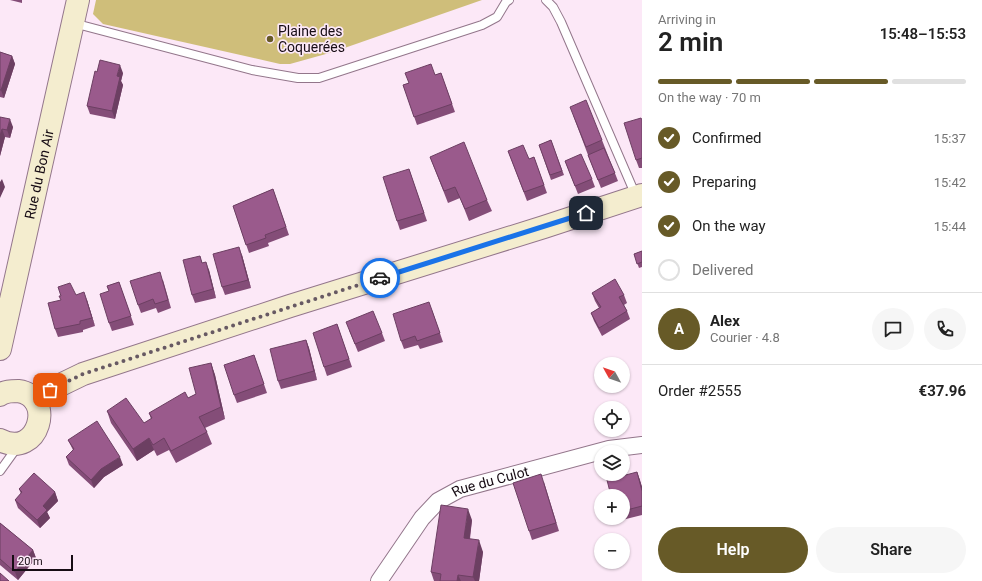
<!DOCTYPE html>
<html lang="en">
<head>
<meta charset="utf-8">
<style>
  body { margin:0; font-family:Roboto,sans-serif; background:#f6f6f6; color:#222; height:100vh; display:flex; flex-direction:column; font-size:15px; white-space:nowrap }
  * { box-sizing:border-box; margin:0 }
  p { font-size:13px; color:#767676 }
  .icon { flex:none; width:22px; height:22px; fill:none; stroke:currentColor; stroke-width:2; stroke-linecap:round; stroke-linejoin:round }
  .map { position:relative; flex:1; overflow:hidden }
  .details { display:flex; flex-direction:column; background:#fff; width:340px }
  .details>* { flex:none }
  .needle { width:26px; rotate:310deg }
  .fabs { position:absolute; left:594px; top:357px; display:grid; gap:8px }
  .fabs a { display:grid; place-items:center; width:36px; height:36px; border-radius:50%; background:#fff; box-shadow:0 1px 3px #0004; font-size:20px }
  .scale { position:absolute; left:12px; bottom:10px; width:61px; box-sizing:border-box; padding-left:4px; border:2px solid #170c14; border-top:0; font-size:11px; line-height:14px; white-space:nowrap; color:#170c14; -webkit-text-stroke:3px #fce8f7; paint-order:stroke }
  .pin { position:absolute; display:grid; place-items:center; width:34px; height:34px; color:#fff; margin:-17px; border-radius:8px; box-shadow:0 2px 6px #0006 }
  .courier { position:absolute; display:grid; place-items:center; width:40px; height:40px; margin:-20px; border:3px solid #1a73e8; border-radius:50%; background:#fff; color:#222; box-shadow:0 1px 5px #0007 }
  .overview em { font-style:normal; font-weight:600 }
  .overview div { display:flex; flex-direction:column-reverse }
  .overview { display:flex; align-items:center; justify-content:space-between; height:68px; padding:0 16px }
  h1 { font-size:26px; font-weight:600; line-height:30px }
  .bar { display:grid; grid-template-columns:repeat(4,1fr); gap:6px 4px; align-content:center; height:48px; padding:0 16px }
  .bar i { height:5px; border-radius:3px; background:#e0e0e0 }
  .bar .active { background:#675a27 }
  .bar p { grid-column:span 4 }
  .line { display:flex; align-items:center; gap:10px; padding:0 16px; border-top:1px solid #e0e0e0 }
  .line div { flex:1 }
  .round { display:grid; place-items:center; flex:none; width:42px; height:42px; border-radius:21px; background:#f6f6f6 }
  ol { padding:0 16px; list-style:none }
  li { display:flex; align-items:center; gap:12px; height:44px }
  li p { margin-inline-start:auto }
  li .icon { padding:4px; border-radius:50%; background:#675a27; color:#fff; stroke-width:4 }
  li:last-child { color:#767676 }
  li i { width:22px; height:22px; border:2px solid #e0e0e0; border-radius:50% }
  .primary-button { display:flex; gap:8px; margin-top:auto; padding:8px 16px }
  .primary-button a { flex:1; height:46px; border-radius:24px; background:#675a27; color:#fff; font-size:16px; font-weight:600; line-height:46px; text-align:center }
  .primary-button a+a { background:#f6f6f6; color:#222 }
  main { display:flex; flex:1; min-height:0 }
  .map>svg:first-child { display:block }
  .green { fill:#cfbe7a }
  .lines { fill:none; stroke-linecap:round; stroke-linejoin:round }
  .lane-casing { stroke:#93768b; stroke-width:10 }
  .street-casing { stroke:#93768b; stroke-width:18 }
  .secondary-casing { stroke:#93768b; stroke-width:24 }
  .lane { stroke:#fff; stroke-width:8 }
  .street { stroke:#fff; stroke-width:16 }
  .secondary { stroke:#f4edcf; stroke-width:22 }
  .wall { fill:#844d78 }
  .shaded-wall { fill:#6c3f62 }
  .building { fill:#9a5a8c; stroke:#6c3f62 }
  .done { stroke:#675963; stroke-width:4; stroke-dasharray:0 7.2 }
  .route { stroke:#1a73e8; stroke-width:5 }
  .poi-dot { fill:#675a27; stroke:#fce8f7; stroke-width:1.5 }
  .labels { text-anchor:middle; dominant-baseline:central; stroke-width:3.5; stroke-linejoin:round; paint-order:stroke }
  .poi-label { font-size:14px; fill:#170c14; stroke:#fce8f7; text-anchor:start }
  .street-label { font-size:14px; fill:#170c14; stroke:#fce8f7 }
</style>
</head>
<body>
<main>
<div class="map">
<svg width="642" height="581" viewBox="0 0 642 581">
  <rect width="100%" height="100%" fill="#fce8f7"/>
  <!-- green -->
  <path class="green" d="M96,0H482L333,52L290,64H280L103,24L93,14Z"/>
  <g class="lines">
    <!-- lane casing -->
    <g class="lane-casing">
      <path id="lane" d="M546,0L553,7L561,22L636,196
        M73,23L252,70L298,78H319L482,25L497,17L506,2L509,0
        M0,471L18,446"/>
    </g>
    <!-- street casing -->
    <g class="street-casing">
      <g id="street">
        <path id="s1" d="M379,581L422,518L438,501L460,489L609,449L642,445"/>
      </g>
    </g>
    <!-- secondary casing -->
    <g class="secondary-casing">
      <g id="secondary">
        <path id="s2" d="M0,349L78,0"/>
        <path d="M0,395C5,391 11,391 18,391C56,396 39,460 0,440"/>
        <path d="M35,401L50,390L83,374L290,306L544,227L642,195"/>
      </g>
    </g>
    <!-- lane -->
    <use href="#lane" class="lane"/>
    <!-- street -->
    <use href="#street" class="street"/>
    <!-- secondary -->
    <use href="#secondary" class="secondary"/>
  </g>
  <!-- wall -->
  <path class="wall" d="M10,0H22V3Z
    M0,52L12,56L15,64L4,98L0,97Z
    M97,72L123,73L121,81L123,85L115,119L90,114L87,106Z
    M441,73L455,112L417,125L403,85Z
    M573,115L602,140L618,181L601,188L591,163Z
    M0,117L13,127L10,138L5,137L0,156Z
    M642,120V168H639L636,160Z
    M551,140L564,175L551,180L539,145Z
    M508,151L529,159L534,157L547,193L527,201Z
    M430,157L487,200L492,211L469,221L460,198L448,203Z
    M565,161L592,179L595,187L578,194Z
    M409,169L427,221L400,230L397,221Z
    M273,189L289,235L268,243L269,246L249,253L233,206Z
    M642,251V267L639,268L634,254Z
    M242,255L251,288L225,295L222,287Z
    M200,256L202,263L209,270L216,298L195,303L192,295Z
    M163,280L171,308L158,313L156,308L141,313L138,305Z
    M119,282L134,325L112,331L109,323V291L107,286Z
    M592,293L624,295L627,303L624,305L627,311L630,319L602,336L594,321L591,313L599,308L595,301Z
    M76,295L87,300L95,326L83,330V332L58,337L55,329L61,300Z
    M432,310L443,342L420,349L418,345L404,349L401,341Z
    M337,324L352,367L327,376L324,367Z
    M349,330L382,333L385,341L358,352Z
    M306,340L309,348L317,380L281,389L278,381Z
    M254,355L267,393L237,403L234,395Z
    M211,363L215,375L225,419L205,428L207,432L212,444L176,463L169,450L157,456L154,450L137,461L111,423L107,411L144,423L151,419L149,413L188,398L196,394Z
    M68,440L123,465L104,477L94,488L69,465L66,457L73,450Z
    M637,472L642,487V515L618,521L617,518H623V496Z
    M544,482L559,531L532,540L529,531Z
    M19,489L55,492L58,501L47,512L50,518L40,528L18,508L15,500L21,494Z
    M472,520L470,539L483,552L479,581H434L431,572Z
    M0,523L33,550L36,558L18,580L0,565Z"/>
  <!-- shaded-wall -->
  <path class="shaded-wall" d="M12,56L15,64L4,98L1,90Z
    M120,65L123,73L121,81L123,85L115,119L112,111L117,76Z
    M10,119L13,127L10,138L7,130Z
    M2,129L5,137L0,156V136Z
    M2,179L5,187L0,198V182Z
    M239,247L242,255L251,288L248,280Z
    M206,262L209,270L216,298L213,289Z
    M84,292L87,300L95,326L92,318Z
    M306,340L309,348L317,380L314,371Z
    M211,363L215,375L225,419L221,407Z
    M149,438L154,450L137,461L133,449Z
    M120,457L123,465L104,477L94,488L91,480L101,469Z
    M637,472L640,480L642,487V491Z
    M55,492L58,501L47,512L50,518L40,528L37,520L43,506Z
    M468,509L472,520L468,550L464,538Z
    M479,540L483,552L479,581H475L473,577Z
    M33,550L36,558L18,580L15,572Z
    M458,575L461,581H457Z"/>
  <!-- building -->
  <path class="building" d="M0,52L12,56L1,90H0Z
    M100,60L120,65L117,76L120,77L112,111L87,106L95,71L97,72Z
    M431,64L435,75L441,73L452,104L414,117L403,85L409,83L405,73Z
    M586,100L602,140L586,147L570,107Z
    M0,117L10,119L7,130L2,129L0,136Z
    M641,118L642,120V158L636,160L624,123Z
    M551,140L562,171L550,175L539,145Z
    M464,142L487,200L465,209L455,187L444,191L430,157Z
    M523,145L529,159L534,157L544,185L524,192L508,151Z
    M604,148L615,173L598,180L588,155Z
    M581,154L592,179L575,186L565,161Z
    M409,169L424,213L397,221L383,177Z
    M273,189L286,227L265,235L266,238L246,245L233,206Z
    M239,247L248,280L222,287L213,254Z
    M642,251V262L637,264L634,254Z
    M200,256L202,263L206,262L213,289L192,295L183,260Z
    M160,272L168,300L155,304L153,299L138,305L130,281Z
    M615,279L624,295L619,297L627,311L599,328L591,313L601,307L592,293Z
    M119,282L131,316L109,323L100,294L109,291L107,286Z
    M70,283L76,295L84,292L92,318L80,321V324L55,329L48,303L61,300L59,296H61L58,287Z
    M429,302L440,333L417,341L415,336L401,341L393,314Z
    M373,311L382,333L355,344L346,322Z
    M337,324L349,359L324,367L313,333Z
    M306,340L314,371L278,381L270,349Z
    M254,355L264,384L234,395L224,365Z
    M211,363L221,407L199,417L207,432L171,451L164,438L153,445L149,438L133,449L107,411L126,398L144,423L152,418L149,413L185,392L188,398L196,394L189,368Z
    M97,421L120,457L101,469L91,480L66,457L74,449L68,440Z
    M637,472L642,491V506L623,511V496H611L607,480Z
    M34,473L55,492L43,506L47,510L37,520L15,500L22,492L19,489Z
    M541,474L556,523L529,531L513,483Z
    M441,505L468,509L464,538L479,540L473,577L458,575L457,581H440L441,574L431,572Z
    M0,523L33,550L15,572L0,559Z
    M0,573L9,581H0Z"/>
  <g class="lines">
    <!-- done -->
    <path class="done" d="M50,390L83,374L380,278"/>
    <!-- route -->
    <path class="route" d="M380,278L586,213"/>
  </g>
  <!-- markers -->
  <circle class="poi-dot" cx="270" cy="39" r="4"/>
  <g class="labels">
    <!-- poi labels -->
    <g class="poi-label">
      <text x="278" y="31">Plaine des<tspan x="278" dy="16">Coquerées</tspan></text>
    </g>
    <!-- street labels -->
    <g class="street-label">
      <text stroke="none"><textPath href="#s2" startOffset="179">Rue du Bon Air</textPath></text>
      <text stroke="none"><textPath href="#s1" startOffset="156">Rue du Culot</textPath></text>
    </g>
  </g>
</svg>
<div class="fabs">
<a><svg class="needle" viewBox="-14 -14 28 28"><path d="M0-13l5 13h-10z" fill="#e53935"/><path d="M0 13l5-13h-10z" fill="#767676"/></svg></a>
<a><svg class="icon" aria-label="locate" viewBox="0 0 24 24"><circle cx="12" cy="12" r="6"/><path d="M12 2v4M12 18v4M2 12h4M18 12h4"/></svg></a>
<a><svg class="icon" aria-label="layers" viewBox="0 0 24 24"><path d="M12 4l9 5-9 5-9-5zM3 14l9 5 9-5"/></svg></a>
<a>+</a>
<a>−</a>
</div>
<div class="scale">20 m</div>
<div class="pin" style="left:50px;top:390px;background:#ea580c"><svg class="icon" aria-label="bag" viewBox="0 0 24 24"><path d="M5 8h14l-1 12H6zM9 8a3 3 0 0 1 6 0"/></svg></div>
<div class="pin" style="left:586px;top:213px;background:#1f2937"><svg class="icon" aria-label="home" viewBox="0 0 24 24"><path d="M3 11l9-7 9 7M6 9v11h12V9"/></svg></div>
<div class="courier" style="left:380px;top:278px"><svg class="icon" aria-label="car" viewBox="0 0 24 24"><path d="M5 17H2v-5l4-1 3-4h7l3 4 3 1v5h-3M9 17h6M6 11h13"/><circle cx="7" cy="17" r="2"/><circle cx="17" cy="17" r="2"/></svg></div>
</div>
<section class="details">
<div class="overview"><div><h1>2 min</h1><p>Arriving in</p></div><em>15:48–15:53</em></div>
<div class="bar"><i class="active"></i><i class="active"></i><i class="active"></i><i></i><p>On the way · 70 m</p></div>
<ol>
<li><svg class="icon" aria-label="check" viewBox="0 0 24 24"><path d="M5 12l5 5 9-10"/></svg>Confirmed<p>15:37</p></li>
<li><svg class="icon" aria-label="check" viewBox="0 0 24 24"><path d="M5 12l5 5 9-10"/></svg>Preparing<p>15:42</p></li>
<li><svg class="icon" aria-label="check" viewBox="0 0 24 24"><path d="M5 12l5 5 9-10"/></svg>On the way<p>15:44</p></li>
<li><i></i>Delivered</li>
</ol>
<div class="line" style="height:72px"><b class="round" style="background:#675a27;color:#fff">A</b><div><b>Alex</b><p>Courier · 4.8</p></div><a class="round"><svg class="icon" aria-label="chat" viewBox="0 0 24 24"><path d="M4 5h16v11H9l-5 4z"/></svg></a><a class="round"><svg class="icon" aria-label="phone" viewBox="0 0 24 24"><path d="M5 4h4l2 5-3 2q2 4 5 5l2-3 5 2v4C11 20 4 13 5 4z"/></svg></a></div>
<div class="line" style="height:52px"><div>Order #2555</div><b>€37.96</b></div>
<div class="primary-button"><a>Help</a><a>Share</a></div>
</section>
</main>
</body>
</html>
